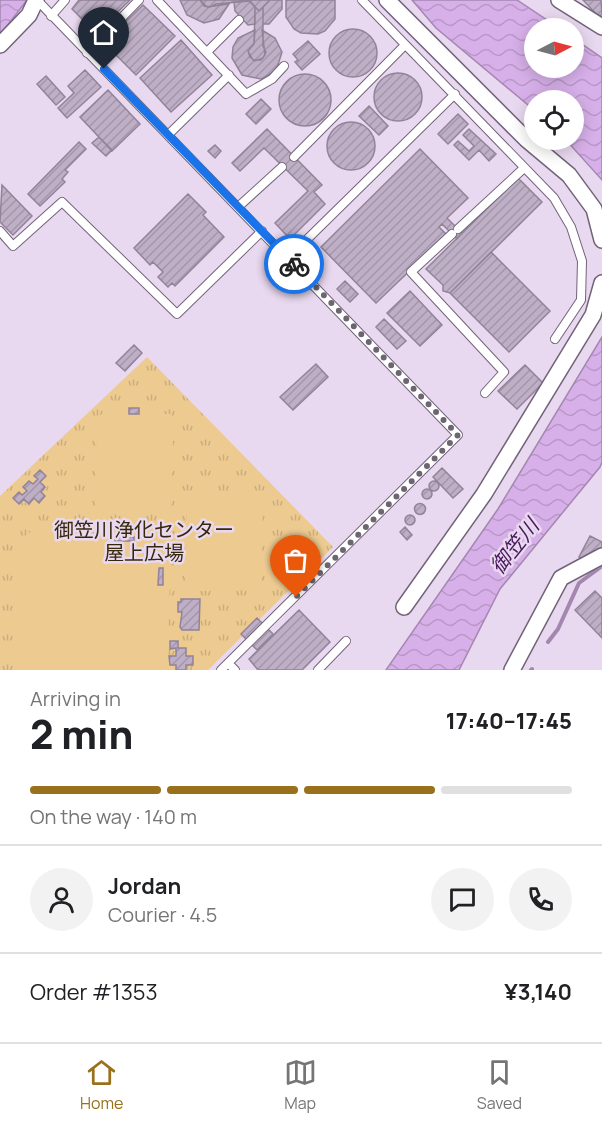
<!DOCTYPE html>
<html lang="en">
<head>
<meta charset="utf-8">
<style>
  body { margin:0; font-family:Manrope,"Noto Sans JP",sans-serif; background:#f2f2f2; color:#202124; height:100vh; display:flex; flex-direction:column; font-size:22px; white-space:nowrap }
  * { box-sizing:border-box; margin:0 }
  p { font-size:20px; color:#757577 }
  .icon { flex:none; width:33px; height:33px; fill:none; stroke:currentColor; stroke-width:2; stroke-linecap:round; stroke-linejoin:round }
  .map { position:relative; height:670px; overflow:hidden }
  .side { display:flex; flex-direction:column; background:#fff; flex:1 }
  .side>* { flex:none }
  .needle { width:39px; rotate:84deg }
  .buttons { position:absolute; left:524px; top:18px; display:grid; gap:12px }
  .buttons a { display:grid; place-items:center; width:60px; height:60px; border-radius:50%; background:#fff; box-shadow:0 3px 15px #0003; font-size:30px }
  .pin { position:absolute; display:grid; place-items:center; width:51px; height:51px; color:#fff; margin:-62px -26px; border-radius:50% 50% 50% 0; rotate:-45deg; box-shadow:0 0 6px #0007 }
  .pin .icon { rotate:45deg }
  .courier { position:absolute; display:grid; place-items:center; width:60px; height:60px; margin:-30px; border:4px solid #1a73e8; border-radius:50%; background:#fff; color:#222; box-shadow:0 2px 8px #0007 }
  .summary em { font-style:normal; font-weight:800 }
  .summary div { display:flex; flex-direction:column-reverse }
  .summary { display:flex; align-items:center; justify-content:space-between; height:102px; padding:0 30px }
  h1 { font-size:39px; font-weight:800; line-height:45px }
  .bar { display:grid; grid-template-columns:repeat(4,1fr); gap:9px 6px; align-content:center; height:72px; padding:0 30px }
  .bar i { height:8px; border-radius:4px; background:#e0e0e0 }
  .bar .current { background:#99701c }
  .bar p { grid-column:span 4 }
  .line { display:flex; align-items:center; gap:15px; padding:0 30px; border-top:2px solid #e0e0e0 }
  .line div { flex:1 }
  .round { display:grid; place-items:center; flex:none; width:63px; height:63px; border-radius:32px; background:#f2f2f2 }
  .tabs { display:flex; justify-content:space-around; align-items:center; height:84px; border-top:2px solid #e0e0e0; background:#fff; font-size:16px; color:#757577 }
  .tabs a { display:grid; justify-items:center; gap:3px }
  .tabs .current { color:#99701c }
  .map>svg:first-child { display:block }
  .grass { fill:url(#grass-tufts) }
  .pitch { fill:#edca90 }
  .water { fill:url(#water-waves); stroke:#a487b1; stroke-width:1.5 }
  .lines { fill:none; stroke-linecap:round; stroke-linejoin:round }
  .stream { stroke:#a487b1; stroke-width:4 }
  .building { fill:url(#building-hatch); stroke:#928399; stroke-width:1.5 }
  .service-casing { stroke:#726478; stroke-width:10 }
  .minor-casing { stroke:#726478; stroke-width:18 }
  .service { stroke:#fff; stroke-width:8 }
  .minor { stroke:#fff; stroke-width:15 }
  .done { stroke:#6e6573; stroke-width:6; stroke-dasharray:0 10.8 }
  .route { stroke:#1a73e8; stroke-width:8 }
  .labels { text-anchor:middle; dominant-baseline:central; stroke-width:5; stroke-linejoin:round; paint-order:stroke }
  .park-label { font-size:20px; fill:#36270b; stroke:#e9d9f0 }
  .water-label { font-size:21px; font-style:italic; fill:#4a1a5c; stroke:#e9d9f0 }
</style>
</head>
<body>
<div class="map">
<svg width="602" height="670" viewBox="0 0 602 670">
  <defs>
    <pattern id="grass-tufts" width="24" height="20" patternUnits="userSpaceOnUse" patternTransform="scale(1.5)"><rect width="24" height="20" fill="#edca90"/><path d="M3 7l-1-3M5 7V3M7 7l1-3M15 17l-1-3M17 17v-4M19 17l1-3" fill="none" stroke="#cbad7c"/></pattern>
    <pattern id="water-waves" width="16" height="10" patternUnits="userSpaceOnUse" patternTransform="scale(1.5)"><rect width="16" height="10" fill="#d7b0e9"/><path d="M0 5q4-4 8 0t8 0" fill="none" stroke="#b997c8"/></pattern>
    <pattern id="building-hatch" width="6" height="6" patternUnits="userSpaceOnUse" patternTransform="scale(1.5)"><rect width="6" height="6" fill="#beafc6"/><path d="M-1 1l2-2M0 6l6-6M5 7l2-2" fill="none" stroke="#a396aa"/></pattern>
  </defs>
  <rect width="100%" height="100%" fill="#e9d9f0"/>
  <!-- grass -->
  <path class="grass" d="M147,357L333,547L208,670H0V496Z"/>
  <!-- pitch -->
  <path class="pitch" d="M102,414H170L174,418L170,512L100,511L95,507L97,417Z
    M190,492H255L263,496L261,590L189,591L186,588L187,497Z
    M30,532L160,535L171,547L167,670H14L16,545Z"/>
  <!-- water -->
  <path class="water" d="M0,0H27L0,35Z
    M412,0H517L559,28H534V68H573V38L602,58V180L566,140H573V100H534V110L436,28Z
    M602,337V462L600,467L500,589L459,670H386L498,509Z"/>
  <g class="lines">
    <!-- stream -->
    <path class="stream" d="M548,642L558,629L579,583L602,566
      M531,670L532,669"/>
  </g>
  <!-- building -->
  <path class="building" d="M79,0H130L96,33L72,9Z
    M180,0H200L207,7L229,4L219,19L204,23L187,15Z
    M200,0H249V1L216,4L210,7L204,6Z
    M249,0H270L259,11Z
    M270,0H282V9L269,24H263V7Z
    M286,0H335V19L325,31L318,34L301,33L294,29L286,17Z
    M583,0H601L602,14L599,17Z
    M249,1L255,7V24L248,25L235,11L234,2Z
    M143,5L175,36L136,75L104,43Z
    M255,7L259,11L263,7V46L266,52L263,58L255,61L250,57L248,51L254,44Z
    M329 53a24 24 0 1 1 48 0a24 24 0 1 1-48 0Z
    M255,30L254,44L248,51L253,60H261L265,55L262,30L275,38L282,52L276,71L261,79L242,75L232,58L233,47L238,38Z
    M181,40L212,75L171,112L140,78Z
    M308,41L320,54L302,70L295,62L298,60L293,54Z
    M85,70L101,87L67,118L58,108L74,93L68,86Z
    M374 97a24 24 0 1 1 48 0a24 24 0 1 1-48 0Z
    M279 100a26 26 0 1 1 52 0a26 26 0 1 1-52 0Z
    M46,76L65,97L56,105L37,84Z
    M108,90L140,124L112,151L80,117Z
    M261,99L271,109L256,124L246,114Z
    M369,106L388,126L379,135L359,116Z
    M458,114L468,124L448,144L438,134Z
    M327 146a24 24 0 1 1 48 0a24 24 0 1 1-48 0Z
    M267,129L322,185L314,192L325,204L290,239L275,223L308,191L264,148L240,171L232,163Z
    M469,129L496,154L489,161L479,150L469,160L454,145L458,141L469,151L474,146L463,135Z
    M99,137L112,150L106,156L92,143Z
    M79,142L86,149L65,170L68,172L62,179L65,182L40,206L28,194Z
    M215,145L221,151L215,158L208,151Z
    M420,149L468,198L447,218L462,233L457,239L442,224L439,227L447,235L376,303L321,247Z
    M518,178L542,202L450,293L443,291V285L426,269Z
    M2,185L32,216L13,235L0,222Z
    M188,194L206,212L203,215L224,237L175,286L172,283L168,287L158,277L163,272L153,262L150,265L134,248Z
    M491,252L550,311L509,352L450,293Z
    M345,281L358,294L350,302L337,289Z
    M410,291L442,325L420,346L387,313Z
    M384,319L406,341L397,349L376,327Z
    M134,345L142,353L125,371L116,363Z
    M316,364L328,377L293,410L280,397Z
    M525,365L543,383L517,409L498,391Z
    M129,408H139V414H129Z
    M442,468L463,489L453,498L433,477Z
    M40,470L46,476L40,482L45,487L41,492L45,496L39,503L34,498L29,504L24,499L19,504L13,498L19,492L22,495L27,491L23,487L29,481L33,484L38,479L34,476Z
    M429 486a5 5 0 1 1 10 0a5 5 0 1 1-10 0Z
    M422 494a5 5 0 1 1 10 0a5 5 0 1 1-10 0Z
    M414.5 509a5.5 5.5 0 1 1 11 0a5.5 5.5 0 1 1-11 0Z
    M405 520a5 5 0 1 1 10 0a5 5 0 1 1-10 0Z
    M405,527L412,535L407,540L400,532Z
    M590,536L602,542V551L599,549L596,555L584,560L579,557Z
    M115,537H134V541H115Z
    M159,568H163V585H158Z
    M595,591L602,598V638L575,610Z
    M181,599H200L199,630H182L180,627L182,612H178V602H181Z
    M299,610L330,642L302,670H258L249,659Z
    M257,618L273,634L257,650L241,634Z
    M170,641H178V648H186V656H193V665H186V670H176V665H170L169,656H176V648L170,649Z"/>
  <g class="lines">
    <!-- service casing -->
    <g class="service-casing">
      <path id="service" d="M37,0L458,435L221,670
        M157,0L246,94L272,79L284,66
        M362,0L554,198L571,227L582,261L581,300L555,339
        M51,16L65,0
        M207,52L239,20
        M87,53L139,0
        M168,135L229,75
        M294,157L405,45
        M238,207L282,167
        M458,229L524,168
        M0,231L13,246L62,202L177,314L262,231
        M452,234L411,272L504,372L485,393
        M288,258L455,94
        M228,663L235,670
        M318,670L346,641"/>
    </g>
    <!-- minor casing -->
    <g class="minor-casing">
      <path id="minor" d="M387,0L526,139L569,175L594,209L602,240
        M559,0L602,27
        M0,45L29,15L36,0
        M404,607L484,494L593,315L602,283
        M512,670L561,578L602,556"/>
    </g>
    <!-- service -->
    <use href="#service" class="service"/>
    <!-- minor -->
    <use href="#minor" class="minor"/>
  </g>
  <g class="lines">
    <!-- done -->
    <path class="done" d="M294,264L458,435L296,597"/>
    <!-- route -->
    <path class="route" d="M104,69L294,264"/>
  </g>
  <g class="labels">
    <!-- park labels -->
    <g class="park-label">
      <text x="144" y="529">御笠川浄化センター<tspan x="144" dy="23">屋上広場</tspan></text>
    </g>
    <!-- water labels -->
    <g class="water-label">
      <text transform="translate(514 546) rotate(-51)">御笠川</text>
    </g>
  </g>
</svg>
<div class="buttons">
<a><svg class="needle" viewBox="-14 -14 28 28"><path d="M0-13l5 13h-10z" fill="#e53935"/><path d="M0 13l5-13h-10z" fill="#757577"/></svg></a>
<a><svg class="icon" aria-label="locate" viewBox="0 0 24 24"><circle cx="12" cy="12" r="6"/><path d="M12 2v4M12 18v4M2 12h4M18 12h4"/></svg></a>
</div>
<div class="pin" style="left:296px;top:597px;background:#ea580c"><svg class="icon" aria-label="bag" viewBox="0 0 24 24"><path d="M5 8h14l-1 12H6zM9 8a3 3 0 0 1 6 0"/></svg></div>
<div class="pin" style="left:104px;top:69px;background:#1f2937"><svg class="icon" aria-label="home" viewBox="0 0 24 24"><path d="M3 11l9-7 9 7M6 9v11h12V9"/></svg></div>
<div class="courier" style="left:294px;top:264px"><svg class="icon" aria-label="bike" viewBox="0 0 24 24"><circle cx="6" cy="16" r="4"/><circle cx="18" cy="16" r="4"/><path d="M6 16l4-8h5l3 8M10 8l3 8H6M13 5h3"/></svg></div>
</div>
<section class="side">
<div class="summary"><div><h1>2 min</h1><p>Arriving in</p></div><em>17:40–17:45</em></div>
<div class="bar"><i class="current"></i><i class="current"></i><i class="current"></i><i></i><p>On the way · 140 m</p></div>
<div class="line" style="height:108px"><a class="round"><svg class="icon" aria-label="person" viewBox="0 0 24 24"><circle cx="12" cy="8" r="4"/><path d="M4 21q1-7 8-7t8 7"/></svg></a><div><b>Jordan</b><p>Courier · 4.5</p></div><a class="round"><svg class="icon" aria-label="chat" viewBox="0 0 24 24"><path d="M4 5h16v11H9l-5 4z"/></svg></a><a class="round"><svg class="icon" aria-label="phone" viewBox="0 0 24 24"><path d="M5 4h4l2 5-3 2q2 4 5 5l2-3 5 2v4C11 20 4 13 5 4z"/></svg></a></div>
<div class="line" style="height:78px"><div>Order #1353</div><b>¥3,140</b></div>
</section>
<nav class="tabs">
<a class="current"><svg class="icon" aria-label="home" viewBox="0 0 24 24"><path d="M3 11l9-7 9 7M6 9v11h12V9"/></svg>Home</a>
<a><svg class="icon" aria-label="map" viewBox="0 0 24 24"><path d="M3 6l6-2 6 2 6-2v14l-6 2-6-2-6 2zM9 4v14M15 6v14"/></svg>Map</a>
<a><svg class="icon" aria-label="saved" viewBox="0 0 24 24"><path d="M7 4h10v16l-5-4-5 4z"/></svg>Saved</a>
</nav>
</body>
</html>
